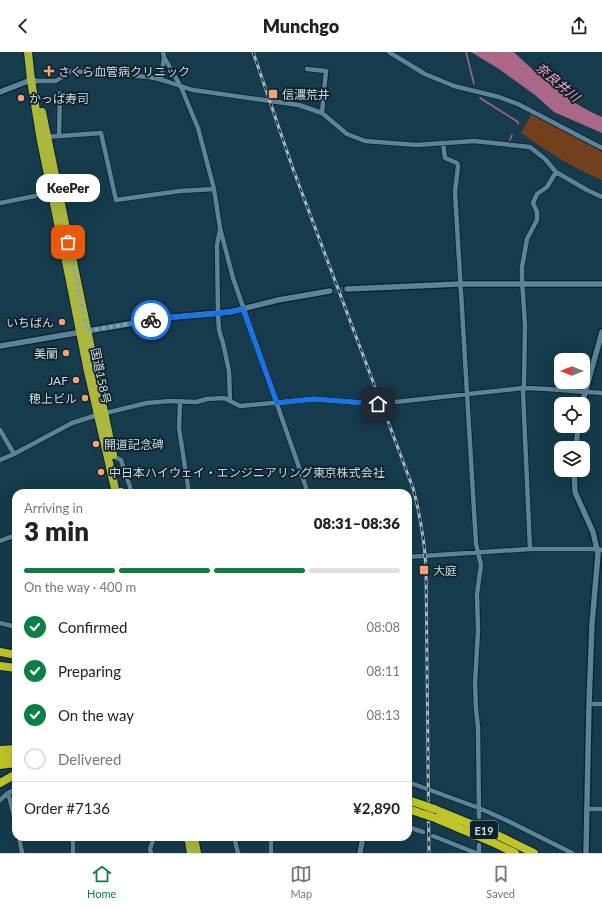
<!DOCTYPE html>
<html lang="en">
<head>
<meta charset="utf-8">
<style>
  body { margin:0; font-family:Lato,"Noto Sans JP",sans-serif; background:#f6f6f6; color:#222; height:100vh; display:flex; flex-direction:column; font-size:15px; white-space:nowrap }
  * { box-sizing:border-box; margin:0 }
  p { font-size:13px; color:#767676 }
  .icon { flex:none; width:22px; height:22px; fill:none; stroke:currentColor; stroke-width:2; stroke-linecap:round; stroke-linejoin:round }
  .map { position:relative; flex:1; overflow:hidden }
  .panel { position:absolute; left:12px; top:437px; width:400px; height:352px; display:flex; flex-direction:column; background:#fff; border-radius:12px; box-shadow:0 4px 16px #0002 }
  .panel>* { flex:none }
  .needle { width:26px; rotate:270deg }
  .controls { position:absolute; left:554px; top:301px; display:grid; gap:8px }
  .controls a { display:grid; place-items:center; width:36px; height:36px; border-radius:8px; background:#fff; box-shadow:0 4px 16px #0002; font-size:20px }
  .pin { position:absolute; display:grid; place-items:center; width:34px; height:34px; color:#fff; margin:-17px; border-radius:8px; box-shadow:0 2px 6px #0006 }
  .courier { position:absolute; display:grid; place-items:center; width:40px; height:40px; margin:-20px; border:3px solid #1a73e8; border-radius:50%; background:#fff; color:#222; box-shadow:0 1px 5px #0007 }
  .bubble { position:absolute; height:28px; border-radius:12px; background:#fff; box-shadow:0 4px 16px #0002; font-size:13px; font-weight:800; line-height:28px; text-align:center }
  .overview em { font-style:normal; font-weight:800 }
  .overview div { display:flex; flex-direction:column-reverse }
  .overview { display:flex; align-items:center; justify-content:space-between; height:68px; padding:0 12px }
  h1 { font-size:26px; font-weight:800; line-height:30px }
  .bar { display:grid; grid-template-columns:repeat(4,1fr); gap:6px 4px; align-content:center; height:48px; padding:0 12px }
  .bar i { height:5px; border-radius:3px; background:#e0e0e0 }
  .bar .current { background:#0b8043 }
  .bar p { grid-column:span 4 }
  .line { display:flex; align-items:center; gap:10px; padding:0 12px; border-top:1px solid #e0e0e0 }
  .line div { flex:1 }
  ol { padding:0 12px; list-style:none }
  li { display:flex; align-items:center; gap:12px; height:44px }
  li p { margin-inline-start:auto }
  li .icon { padding:4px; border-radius:50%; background:#0b8043; color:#fff; stroke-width:4 }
  li:last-child { color:#767676 }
  li i { width:22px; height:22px; border:2px solid #e0e0e0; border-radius:50% }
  header { display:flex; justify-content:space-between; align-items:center; height:52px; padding:0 12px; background:#fff; font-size:18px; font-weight:800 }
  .menu { display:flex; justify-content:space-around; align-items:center; height:56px; border-top:1px solid #e0e0e0; background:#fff; font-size:11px; color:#767676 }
  .menu a { display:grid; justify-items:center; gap:2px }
  .menu .current { color:#0b8043 }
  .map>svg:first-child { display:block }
  .green { fill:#73401e }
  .water { fill:#aa6886 }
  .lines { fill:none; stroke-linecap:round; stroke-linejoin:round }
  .stream { stroke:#aa6886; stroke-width:1.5 }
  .tertiary-tunnel { stroke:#305364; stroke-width:5.5; stroke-dasharray:5.5 3; stroke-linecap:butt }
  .minor-casing { stroke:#04212e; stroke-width:6 }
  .tertiary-casing { stroke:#04212e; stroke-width:8 }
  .trunk-casing { stroke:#04212e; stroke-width:10 }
  .motorway-casing { stroke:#04212e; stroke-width:10 }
  .minor { stroke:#5d8397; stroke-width:4.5 }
  .tertiary { stroke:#5d8397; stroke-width:5.5 }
  .trunk { stroke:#acb73e; stroke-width:8 }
  .motorway { stroke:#c0c428; stroke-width:8 }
  .rail-casing { stroke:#a1b9c5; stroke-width:3 }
  .rail { stroke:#102028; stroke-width:1.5; stroke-dasharray:4.5; stroke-linecap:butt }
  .motorway-bridge-casing { stroke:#04212e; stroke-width:10; stroke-linecap:butt }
  .motorway-bridge { stroke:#c0c428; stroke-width:8 }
  .done { stroke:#8ba5b2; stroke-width:4; stroke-dasharray:0 7.2 }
  .route { stroke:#1a73e8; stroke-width:5 }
  .poi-dot { fill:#efa376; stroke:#102028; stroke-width:1.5 }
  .labels { text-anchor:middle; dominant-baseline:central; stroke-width:3.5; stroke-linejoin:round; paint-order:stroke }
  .shield { fill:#102028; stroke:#92a5af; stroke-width:1 }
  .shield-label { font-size:11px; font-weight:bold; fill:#cadee9 }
  .poi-label { font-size:12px; fill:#cadee9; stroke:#102028; text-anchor:start }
  .street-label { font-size:12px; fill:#cadee9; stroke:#102028 }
  .water-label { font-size:13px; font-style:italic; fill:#f6aacc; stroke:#102028 }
</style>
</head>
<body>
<header><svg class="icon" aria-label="back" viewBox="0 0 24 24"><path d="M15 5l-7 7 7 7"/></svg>Munchgo<svg class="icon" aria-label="share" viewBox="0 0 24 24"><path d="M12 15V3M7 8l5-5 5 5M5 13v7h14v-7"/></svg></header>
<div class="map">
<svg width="602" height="801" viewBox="0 0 602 801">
  <rect width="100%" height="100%" fill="#153b4c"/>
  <!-- green -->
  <path class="green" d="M532,61L602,100V128C572,116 547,99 521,81Z"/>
  <!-- water -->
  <path class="water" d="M471,0H514C540,25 569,51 602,65V81L554,60L535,43L499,17Z"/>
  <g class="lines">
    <!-- stream -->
    <path class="stream" d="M466,0L474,32
      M480,46L518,70V72
      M510,88L512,83"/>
    <!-- tertiary-tunnel -->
    <path class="tertiary-tunnel" d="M330,239L347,237"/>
    <!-- minor casing -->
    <g class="minor-casing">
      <path id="minor" d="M163,0L164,5L181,35L198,76L214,137L220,176L233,226L308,441
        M389,0L425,22L454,34L499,45L518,52L602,96
        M307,17L326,19L322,61
        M161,27L164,5
        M36,29H56L71,19L149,25C164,27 178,34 193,38L299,53L322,61L347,82L365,89L417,93L474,89L530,95L545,107L556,120L587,138L602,145
        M59,84L60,41
        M46,85L101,81L116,148L180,139L214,137
        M443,91L445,106L457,111L458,114L455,140L476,492L481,513L477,542L478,579L475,631L476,657L478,675L479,765
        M0,151L35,144
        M220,178L217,193L218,262L219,278L223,291L229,319L230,349
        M180,350L179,376L189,441
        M386,351L523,336C549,336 575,340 602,341
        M0,378L14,402
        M113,404L121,408L132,441
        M0,408L14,402L72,371L97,363L147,351L170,349L196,350L207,347L224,346L240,354L314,347L377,352
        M0,489L16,483
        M530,497L523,340L524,332L525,273L522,227V215L527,187L537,168V160L533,151L537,142L547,135L556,120
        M408,505L530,497H597L602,498
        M0,571L16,575
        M589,652H602
        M408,730L479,756L508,769L572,801
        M8,741L10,748L16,773
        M0,748L8,741L16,737
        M586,757H602
        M408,775L423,780
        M433,784L476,801
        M19,785L22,801
        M73,785V801
        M234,785L238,801
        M271,785V801
        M479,793V801
        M151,801L150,797L154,785"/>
    </g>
    <!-- tertiary casing -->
    <g class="tertiary-casing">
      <path id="tertiary" d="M0,40L31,28L36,29
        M347,237L460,232H602
        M0,294L163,266L230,260L278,248L330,239
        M582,352L602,280
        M576,396L578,374
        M574,418L575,440L593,480L598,502L592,572L589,652L586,801
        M360,801L363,785"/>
    </g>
    <!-- trunk casing -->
    <g class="trunk-casing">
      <path id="trunk" d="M28,0L31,28L41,89L69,224L87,315L116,441
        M42,60L113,403
        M188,785L191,801
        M194,785L197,801"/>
    </g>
    <!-- motorway casing -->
    <g class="motorway-casing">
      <path id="motorway" d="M121,440L122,441
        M0,600L16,603
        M0,614L16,616
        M0,698L16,697
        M0,705L16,703
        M0,713L16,711
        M0,731L16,722
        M408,748L423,753
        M408,757L423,762
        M434,757L495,782L534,801
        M435,766L492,790L515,801"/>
    </g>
    <!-- minor -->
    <use href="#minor" class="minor"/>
    <!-- tertiary -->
    <use href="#tertiary" class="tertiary"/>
    <!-- trunk -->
    <use href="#trunk" class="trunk"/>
    <!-- motorway -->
    <use href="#motorway" class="motorway"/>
    <!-- rail casing -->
    <g class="rail-casing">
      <path id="rail" d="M253,0L293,117L413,436C420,463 425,490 426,518L429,801"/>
    </g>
    <!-- rail -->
    <use href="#rail" class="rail"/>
    <!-- motorway-bridge casing -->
    <g class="motorway-bridge-casing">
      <path id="motorway-bridge" d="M423,753L434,757
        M423,762L435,766"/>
    </g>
    <!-- motorway-bridge -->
    <use href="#motorway-bridge" class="motorway-bridge"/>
  </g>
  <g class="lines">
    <!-- done -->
    <path class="done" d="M68,190L87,279L151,268"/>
    <!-- route -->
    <path class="route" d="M151,268C182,262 213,265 243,257L277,351L314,347L378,352"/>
  </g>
  <!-- markers -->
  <g class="poi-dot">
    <path d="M47 13h4v4h4v4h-4v4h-4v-4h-4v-4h4z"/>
    <rect x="268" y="37" width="10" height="10" rx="2"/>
    <circle cx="21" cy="46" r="4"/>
    <circle cx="62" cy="270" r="4"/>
    <circle cx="66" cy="301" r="4"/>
    <circle cx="76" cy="328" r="4"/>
    <circle cx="85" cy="346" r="4"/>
    <circle cx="96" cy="392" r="4"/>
    <circle cx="101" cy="420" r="4"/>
    <rect x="419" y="513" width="10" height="10" rx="2"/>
  </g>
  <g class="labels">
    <!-- shield labels -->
    <rect class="shield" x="470" y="769" width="28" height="18" rx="3"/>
    <g class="shield-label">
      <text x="484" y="778">E19</text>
    </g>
    <!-- poi labels -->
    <g class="poi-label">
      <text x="58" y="19">さくら血管病クリニック</text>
      <text x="282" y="42">信濃荒井</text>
      <text x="29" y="46">かっぱ寿司</text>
      <text x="54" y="270" text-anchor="end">いちばん</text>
      <text x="58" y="301" text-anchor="end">美蘭</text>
      <text x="68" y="328" text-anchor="end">JAF</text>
      <text x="77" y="346" text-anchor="end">穂上ビル</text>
      <text x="104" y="392">開道記念碑</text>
      <text x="109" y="420">中日本ハイウェイ・エンジニアリング東京株式会社</text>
      <text x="433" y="518">大庭</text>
    </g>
    <!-- street labels -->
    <g class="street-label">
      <text transform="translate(101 324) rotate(78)">国道158号</text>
    </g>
    <!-- water labels -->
    <g class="water-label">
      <text transform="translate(558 30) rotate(40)">奈良井川</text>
    </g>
  </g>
</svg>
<div class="controls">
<a><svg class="needle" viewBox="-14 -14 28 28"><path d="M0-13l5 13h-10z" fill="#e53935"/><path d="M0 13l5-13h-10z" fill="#767676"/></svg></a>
<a><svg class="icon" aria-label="locate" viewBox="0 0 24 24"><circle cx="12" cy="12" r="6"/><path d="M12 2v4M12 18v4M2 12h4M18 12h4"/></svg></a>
<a><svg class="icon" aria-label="layers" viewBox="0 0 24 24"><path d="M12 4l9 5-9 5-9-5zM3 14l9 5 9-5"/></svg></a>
</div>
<div class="pin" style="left:68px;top:190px;background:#ea580c"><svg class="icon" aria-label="bag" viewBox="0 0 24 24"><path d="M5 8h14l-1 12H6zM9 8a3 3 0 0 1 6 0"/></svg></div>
<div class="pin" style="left:378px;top:352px;background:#1f2937"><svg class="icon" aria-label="home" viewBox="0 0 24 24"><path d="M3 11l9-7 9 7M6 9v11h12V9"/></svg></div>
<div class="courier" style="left:151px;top:268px"><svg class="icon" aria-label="bike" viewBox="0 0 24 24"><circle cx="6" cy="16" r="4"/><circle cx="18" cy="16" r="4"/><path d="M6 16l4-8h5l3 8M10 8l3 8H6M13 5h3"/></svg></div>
<div class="bubble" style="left:36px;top:122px;width:64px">KeePer</div>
<section class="panel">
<div class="overview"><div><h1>3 min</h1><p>Arriving in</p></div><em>08:31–08:36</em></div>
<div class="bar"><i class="current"></i><i class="current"></i><i class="current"></i><i></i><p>On the way · 400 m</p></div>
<ol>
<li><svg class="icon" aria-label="check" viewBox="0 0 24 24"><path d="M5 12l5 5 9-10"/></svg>Confirmed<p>08:08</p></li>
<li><svg class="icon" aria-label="check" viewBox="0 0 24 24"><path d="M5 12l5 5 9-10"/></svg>Preparing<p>08:11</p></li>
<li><svg class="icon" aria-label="check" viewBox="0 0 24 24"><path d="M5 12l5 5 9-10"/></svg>On the way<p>08:13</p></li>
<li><i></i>Delivered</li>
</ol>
<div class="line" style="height:52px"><div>Order #7136</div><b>¥2,890</b></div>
</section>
</div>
<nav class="menu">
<a class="current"><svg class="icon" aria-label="home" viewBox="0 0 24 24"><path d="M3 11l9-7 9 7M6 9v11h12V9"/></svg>Home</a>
<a><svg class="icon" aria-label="map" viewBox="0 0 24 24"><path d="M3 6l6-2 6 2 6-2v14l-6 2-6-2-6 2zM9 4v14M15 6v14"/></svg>Map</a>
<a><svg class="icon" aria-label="saved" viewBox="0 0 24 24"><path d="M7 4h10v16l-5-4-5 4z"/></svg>Saved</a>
</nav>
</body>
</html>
